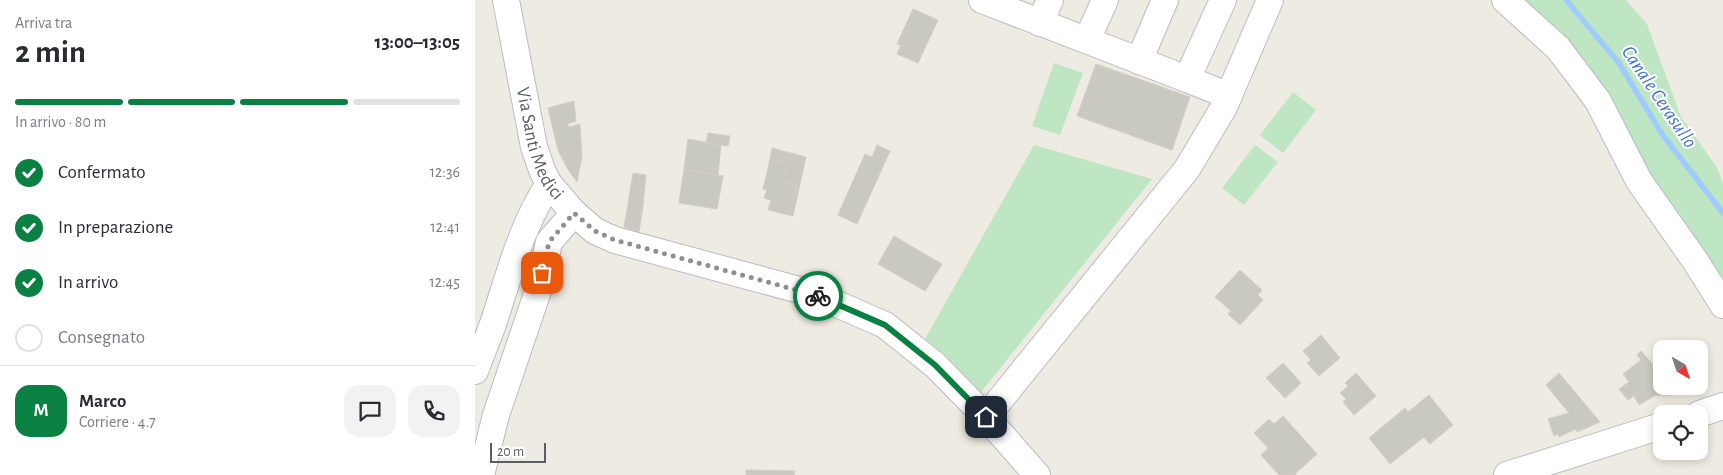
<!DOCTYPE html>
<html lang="it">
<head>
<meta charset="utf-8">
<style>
  body { margin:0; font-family:"Alegreya Sans",sans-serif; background:#f2f2f3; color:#2b2b33; height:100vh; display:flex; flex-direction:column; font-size:19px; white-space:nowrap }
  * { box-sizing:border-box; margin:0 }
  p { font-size:16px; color:#7c7c81 }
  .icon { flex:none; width:28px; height:28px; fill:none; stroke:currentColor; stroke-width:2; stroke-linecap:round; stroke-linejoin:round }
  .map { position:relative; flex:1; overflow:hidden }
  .panel { display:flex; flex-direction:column; background:#fff; width:475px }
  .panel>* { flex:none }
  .needle { width:32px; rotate:141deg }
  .controls { position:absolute; left:1178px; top:340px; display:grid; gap:10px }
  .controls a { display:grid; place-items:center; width:55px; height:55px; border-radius:10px; background:#fff; box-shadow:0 2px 8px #0003; font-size:25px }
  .scale { position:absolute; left:15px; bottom:12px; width:56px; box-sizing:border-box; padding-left:5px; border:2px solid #5a5d63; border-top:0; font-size:14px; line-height:18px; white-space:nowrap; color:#5a5d63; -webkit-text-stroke:4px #fff; paint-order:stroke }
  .pin { position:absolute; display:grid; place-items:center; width:42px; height:42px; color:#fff; margin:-21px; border-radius:10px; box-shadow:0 2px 8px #0006 }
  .courier { position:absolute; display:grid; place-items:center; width:50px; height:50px; margin:-25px; border:4px solid #0b8043; border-radius:50%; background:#fff; color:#222; box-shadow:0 1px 6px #0007 }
  .head em { font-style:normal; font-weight:700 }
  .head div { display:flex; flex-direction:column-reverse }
  .head { display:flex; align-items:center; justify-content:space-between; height:85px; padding:0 15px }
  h1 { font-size:32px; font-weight:700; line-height:38px }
  .bar { display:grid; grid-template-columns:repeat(4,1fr); gap:8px 5px; align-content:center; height:60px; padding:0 15px }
  .bar i { height:6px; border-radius:4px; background:#e1e1e2 }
  .bar .on { background:#0b8043 }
  .bar p { grid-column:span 4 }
  .line { display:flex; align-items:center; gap:12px; padding:0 15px; border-top:1px solid #e1e1e2 }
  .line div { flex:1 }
  .round { display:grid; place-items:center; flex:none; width:52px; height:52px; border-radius:15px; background:#f2f2f3 }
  ol { padding:0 15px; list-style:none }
  li { display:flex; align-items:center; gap:15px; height:55px }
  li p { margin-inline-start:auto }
  li .icon { padding:5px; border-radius:50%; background:#0b8043; color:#fff; stroke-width:4 }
  li:last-child { color:#7c7c81 }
  li i { width:28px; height:28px; border:2px solid #e1e1e2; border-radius:50% }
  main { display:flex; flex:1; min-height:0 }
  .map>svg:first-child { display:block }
  .green { fill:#bee6c2 }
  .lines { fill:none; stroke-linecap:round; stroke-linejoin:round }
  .stream { stroke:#a0cbff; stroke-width:5.5 }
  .building { fill:#cac9c1; stroke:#d2cfc0 }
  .minor-casing { stroke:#babbc1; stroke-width:28 }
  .minor { stroke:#fff; stroke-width:26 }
  .done { stroke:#8e8f8f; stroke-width:5; stroke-dasharray:0 9 }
  .route { stroke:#0b8043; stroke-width:6 }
  .labels { text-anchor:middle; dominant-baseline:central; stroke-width:4; stroke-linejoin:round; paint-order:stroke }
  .street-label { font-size:19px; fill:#5a5d63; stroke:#fff }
  .water-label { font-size:20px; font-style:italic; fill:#4172c4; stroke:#fff }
</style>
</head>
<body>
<main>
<section class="panel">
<div class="head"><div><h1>2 min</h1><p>Arriva tra</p></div><em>13:00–13:05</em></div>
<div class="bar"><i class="on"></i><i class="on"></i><i class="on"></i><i></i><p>In arrivo · 80 m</p></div>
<ol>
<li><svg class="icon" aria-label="check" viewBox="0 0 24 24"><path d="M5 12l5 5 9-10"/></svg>Confermato<p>12:36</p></li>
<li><svg class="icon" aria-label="check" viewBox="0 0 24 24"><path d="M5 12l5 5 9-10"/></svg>In preparazione<p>12:41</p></li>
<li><svg class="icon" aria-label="check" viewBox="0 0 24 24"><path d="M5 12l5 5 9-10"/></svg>In arrivo<p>12:45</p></li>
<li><i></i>Consegnato</li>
</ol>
<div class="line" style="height:90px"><b class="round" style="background:#0b8043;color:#fff">M</b><div><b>Marco</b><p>Corriere · 4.7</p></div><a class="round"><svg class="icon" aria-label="chat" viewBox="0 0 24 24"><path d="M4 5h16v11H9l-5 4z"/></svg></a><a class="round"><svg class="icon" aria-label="phone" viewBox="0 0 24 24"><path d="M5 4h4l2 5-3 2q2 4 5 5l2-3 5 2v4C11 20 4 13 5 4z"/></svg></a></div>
</section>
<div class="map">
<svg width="1248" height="475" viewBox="0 0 1248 475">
  <rect width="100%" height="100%" fill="#eeece2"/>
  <!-- green -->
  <path class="green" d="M1042,0H1151L1172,24L1206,117L1241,166L1248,183V289Z
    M579,63L608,73L585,135L557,126Z
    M818,92L841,110L808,153L785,135Z
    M559,145L677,179L506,392L468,353L450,339Z
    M780,145L803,162L769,205L747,188Z"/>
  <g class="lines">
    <!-- stream -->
    <path class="stream" d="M1091,0L1144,63L1187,134L1248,213"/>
  </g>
  <!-- building -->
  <path class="building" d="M438,9L463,20L443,63L422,54L426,45L422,44Z
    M621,64L715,97L697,150L602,116Z
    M99,101L101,121L92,124L94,127L105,124L107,157L102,182L92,168L83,150L73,108Z
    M233,133L255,136L253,146L231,143Z
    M213,139L246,145L243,175L209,169Z
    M402,145L415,151L382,224L363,215L390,154L397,157Z
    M297,148L331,157L318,216L314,215L322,185L308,181L312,163L295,159Z
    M295,159L312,163L308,181L322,185L314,215L293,210L296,200L289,198L292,190L288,189Z
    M209,169L248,176L242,209L204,203Z
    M158,173L171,175L168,206L153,204Z
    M153,204L168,206L164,232L149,227Z
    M419,236L467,264L450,291L403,264Z
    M765,270L787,290L783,295L788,300L765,325L753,314L756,311L740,297Z
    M846,335L865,358L844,376L832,363L836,360L828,351Z
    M1166,351L1186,374V386H1192L1195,395H1181L1164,405L1159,396L1153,400L1144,389L1154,382L1148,374L1166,360L1162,355Z
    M808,363L826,383L810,398L791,378Z
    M881,373L901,396L879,415L868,402L871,399L865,393L873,386L870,383Z
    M1084,373L1125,422L1102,432L1101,429L1084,437L1083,434L1079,436L1073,419L1094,413L1071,385Z
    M954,395L978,425L955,444L949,437L915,464L894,438L930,408L933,412Z
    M808,416L842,454L820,474L821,475H804L786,455L793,448L779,433L794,419L799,424Z
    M271,470L320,471L319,475H271Z"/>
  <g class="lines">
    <!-- minor casing -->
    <g class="minor-casing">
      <g id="minor">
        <path id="s1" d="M31,0L59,147L67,170L74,184L99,213L120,231L140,240L339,294L410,325L460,365L511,417L562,475"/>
        <path d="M507,0L712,79L748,0"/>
        <path d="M1030,0L1083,48L1123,101L1164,181L1221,262L1248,305"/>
        <path d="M565,23L575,0"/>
        <path d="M612,40L630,0"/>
        <path d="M664,61L690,0"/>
        <path d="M712,79L754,96"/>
        <path d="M0,371C6,355 12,340 18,324C34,276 46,226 74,184"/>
        <path d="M1224,414L1248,406"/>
        <path d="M511,417L712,169L749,107L795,0"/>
        <path d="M6,475L21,415L64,288L74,242L99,213"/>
        <path d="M1032,475L1186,426"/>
      </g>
    </g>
    <!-- minor -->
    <use href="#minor" class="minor"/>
  </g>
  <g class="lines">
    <!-- done -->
    <path class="done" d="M67,273L74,242L99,213L120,231L140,240L343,296"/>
    <!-- route -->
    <path class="route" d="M343,296L410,325L460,365L511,417"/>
  </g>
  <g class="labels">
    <!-- street labels -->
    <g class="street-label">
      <text stroke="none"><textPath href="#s1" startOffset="148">Via Santi Medici</textPath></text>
    </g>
    <!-- water labels -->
    <g class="water-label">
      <text transform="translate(1184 97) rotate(56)">Canale Cerasullo</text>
    </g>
  </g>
</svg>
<div class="controls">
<a><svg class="needle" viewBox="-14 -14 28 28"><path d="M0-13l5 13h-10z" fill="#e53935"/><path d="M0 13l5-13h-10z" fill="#7c7c81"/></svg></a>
<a><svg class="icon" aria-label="locate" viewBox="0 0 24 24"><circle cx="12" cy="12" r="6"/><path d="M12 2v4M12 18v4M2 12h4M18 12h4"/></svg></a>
</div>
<div class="scale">20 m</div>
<div class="pin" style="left:67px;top:273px;background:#ea580c"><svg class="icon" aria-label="bag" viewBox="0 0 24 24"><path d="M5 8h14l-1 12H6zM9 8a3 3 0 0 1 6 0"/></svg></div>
<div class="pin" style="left:511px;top:417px;background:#1f2937"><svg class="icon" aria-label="home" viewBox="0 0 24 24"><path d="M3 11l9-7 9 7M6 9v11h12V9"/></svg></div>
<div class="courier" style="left:343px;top:296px"><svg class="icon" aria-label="bike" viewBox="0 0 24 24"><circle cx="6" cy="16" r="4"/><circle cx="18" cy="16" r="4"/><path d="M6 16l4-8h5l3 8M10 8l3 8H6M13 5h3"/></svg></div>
</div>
</main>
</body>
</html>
